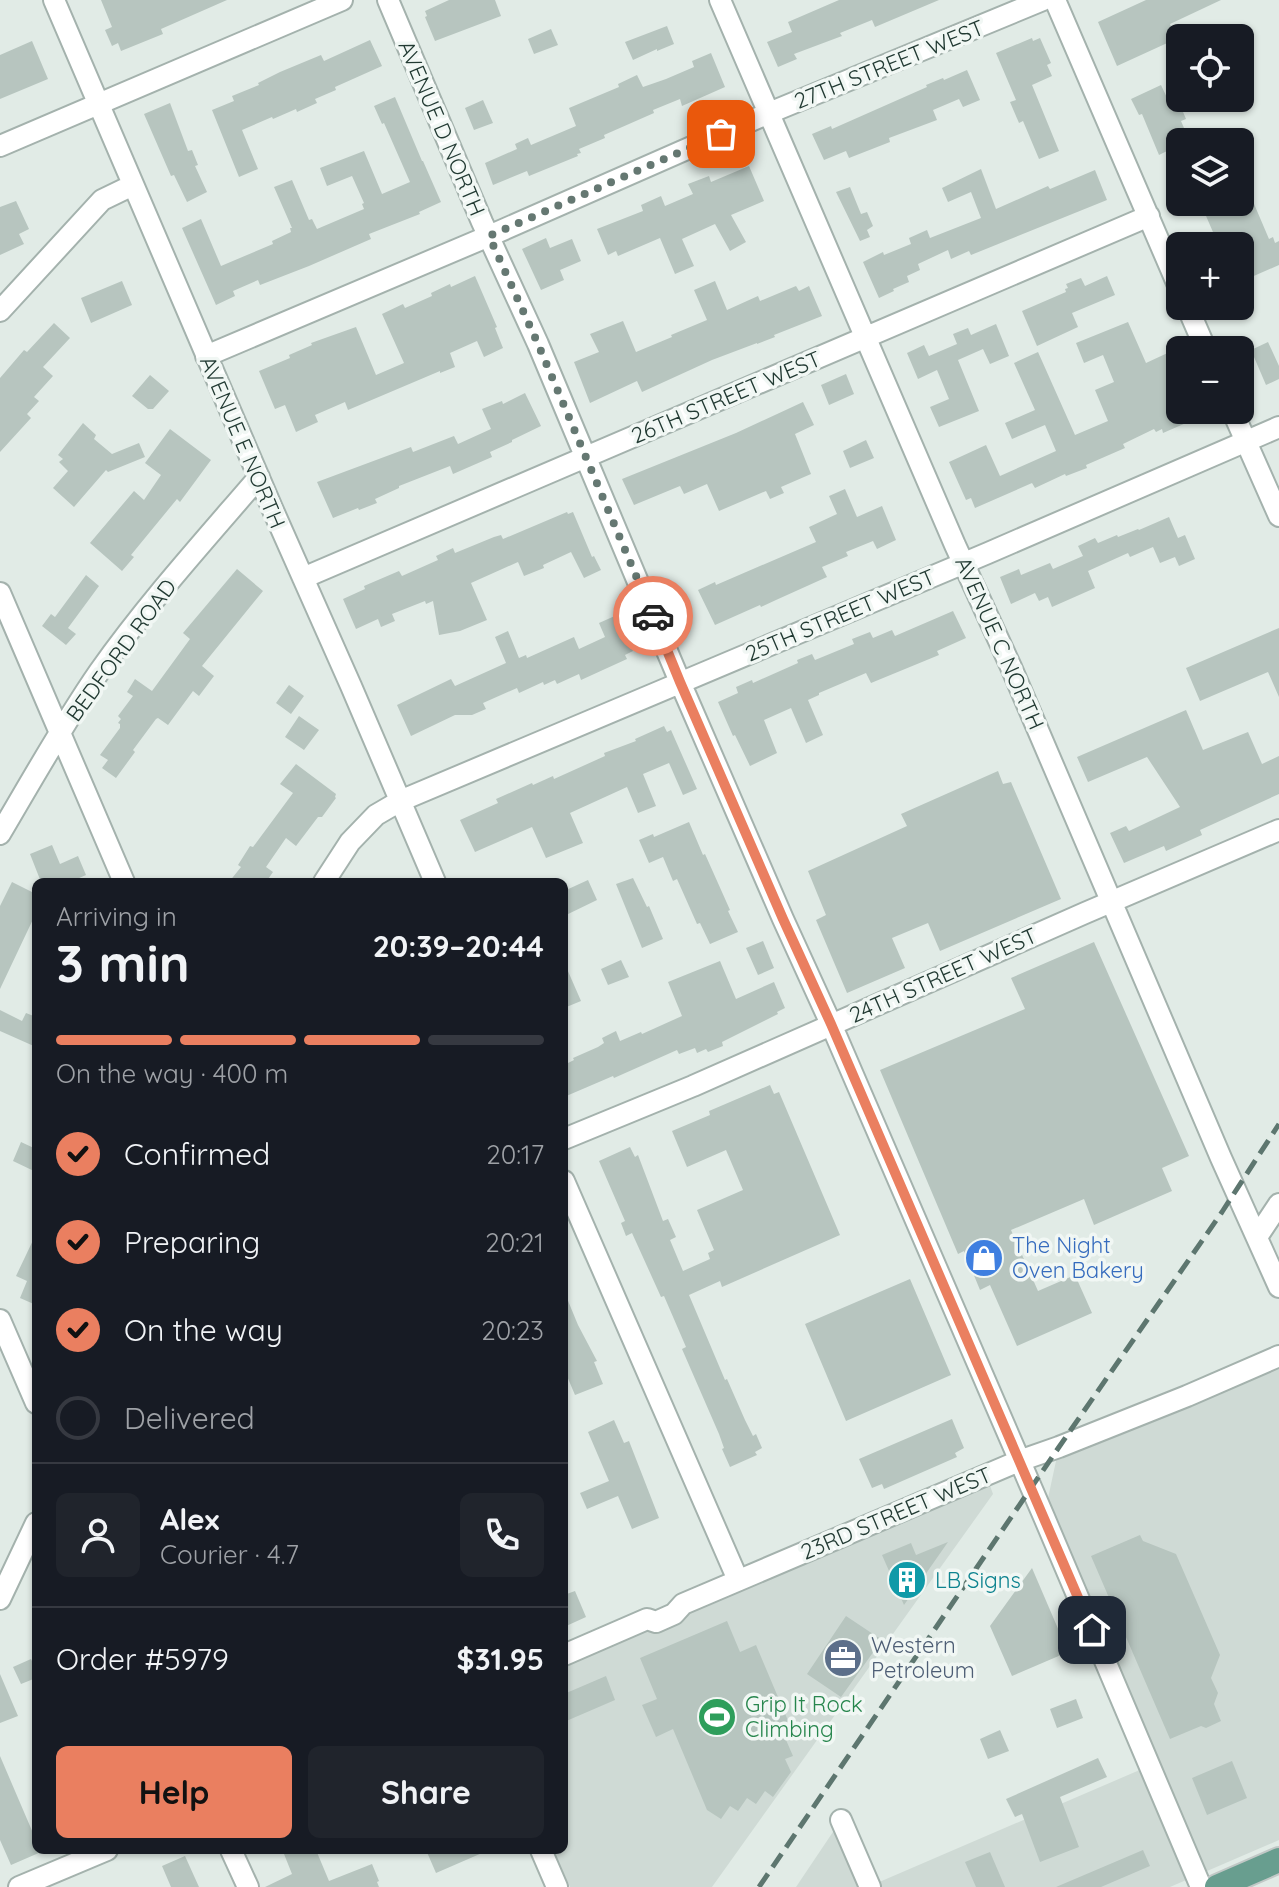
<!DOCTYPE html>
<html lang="en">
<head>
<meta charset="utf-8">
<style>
  body { margin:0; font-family:Quicksand,sans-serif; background:#20242c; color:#f1f3f6; height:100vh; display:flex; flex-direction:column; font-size:30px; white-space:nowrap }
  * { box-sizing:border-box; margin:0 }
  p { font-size:26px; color:#9ea1a6 }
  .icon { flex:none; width:44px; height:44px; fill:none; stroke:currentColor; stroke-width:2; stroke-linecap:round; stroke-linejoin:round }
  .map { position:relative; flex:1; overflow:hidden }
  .side { position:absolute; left:32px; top:878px; width:536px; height:976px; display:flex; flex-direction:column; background:#171b24; border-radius:12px; box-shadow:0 2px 6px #0004 }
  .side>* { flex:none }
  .buttons { position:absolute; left:1166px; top:24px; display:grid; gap:16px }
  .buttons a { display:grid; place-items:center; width:88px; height:88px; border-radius:12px; background:#171b24; box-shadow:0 2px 6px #0004; font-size:40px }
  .pin { position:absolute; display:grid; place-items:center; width:68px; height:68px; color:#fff; margin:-34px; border-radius:16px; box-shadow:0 4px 12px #0006 }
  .courier { position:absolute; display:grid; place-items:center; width:80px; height:80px; margin:-40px; border:6px solid #ea7f60; border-radius:50%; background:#fff; color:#222; box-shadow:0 2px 10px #0007 }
  .summary em { font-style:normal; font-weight:800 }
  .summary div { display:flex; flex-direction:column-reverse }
  .summary { display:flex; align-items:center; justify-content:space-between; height:136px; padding:0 24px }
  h1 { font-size:52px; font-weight:800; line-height:60px }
  .bar { display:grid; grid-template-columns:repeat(4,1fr); gap:12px 8px; align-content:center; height:96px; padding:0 24px }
  .bar i { height:10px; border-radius:6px; background:#363941 }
  .bar .active { background:#ea7f60 }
  .bar p { grid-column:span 4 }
  .line { display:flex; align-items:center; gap:20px; padding:0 24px; border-top:2px solid #363941 }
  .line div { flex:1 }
  .round { display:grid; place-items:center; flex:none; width:84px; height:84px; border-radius:12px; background:#20242c }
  ol { padding:0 24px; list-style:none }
  li { display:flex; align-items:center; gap:24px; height:88px }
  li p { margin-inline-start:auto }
  li .icon { padding:8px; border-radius:50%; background:#ea7f60; color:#111; stroke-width:4 }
  li:last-child { color:#9ea1a6 }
  li i { width:44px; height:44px; border:4px solid #363941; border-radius:50% }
  .cta { display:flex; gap:16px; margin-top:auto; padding:16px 24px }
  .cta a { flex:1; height:92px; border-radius:12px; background:#ea7f60; color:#111; font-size:32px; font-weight:800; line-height:92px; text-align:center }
  .cta a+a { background:#20242c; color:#f1f3f6 }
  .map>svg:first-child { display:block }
  .built { fill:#cfdad5 }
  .building { fill:#b7c5bf }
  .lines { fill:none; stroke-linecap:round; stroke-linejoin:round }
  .minor-casing { stroke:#a4b2ad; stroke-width:24 }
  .major-casing { stroke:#c1c8c6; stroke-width:28 }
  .minor { stroke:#fff; stroke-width:20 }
  .major { stroke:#689e8f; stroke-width:24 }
  .rail { stroke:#5d766f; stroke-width:5; stroke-dasharray:16 8; stroke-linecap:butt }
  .done { stroke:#657872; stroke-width:8; stroke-dasharray:0 14.4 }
  .route { stroke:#ea7f60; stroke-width:10 }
  .labels { text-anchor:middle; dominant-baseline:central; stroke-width:7; stroke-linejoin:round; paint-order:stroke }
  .street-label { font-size:22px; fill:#223a33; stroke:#f1f7f4 }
  .shop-label { font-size:22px; fill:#366cbe; stroke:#f1f7f4; text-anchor:start }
  .culture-label { font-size:22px; fill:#0d838f; stroke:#f1f7f4; text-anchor:start }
  .service-label { font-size:22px; fill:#4e5e75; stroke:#f1f7f4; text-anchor:start }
  .leisure-label { font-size:22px; fill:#27864d; stroke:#f1f7f4; text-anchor:start }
</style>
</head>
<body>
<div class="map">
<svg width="1279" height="1887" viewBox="0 0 1279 1887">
  <rect width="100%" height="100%" fill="#e1ebe6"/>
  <!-- built -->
  <path class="built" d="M1279,1355V1840L1170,1887H796L841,1820L870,1886L1149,1766L1044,1517L1059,1447Z
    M988,1480L993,1494L712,1887H570L553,1850H564V1666Z"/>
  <!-- building -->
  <path class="building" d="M101,0H227L161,29L163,34L121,51L118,43L112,46L105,30L112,27Z
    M449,0H495L501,16L435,41L425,17L427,16L425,11Z
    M839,0H939L875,27L872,20L840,33L842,36L794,54L797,59L778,67L767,42L792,32L788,22Z
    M1146,0H1221L1170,24L1176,39L1117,66L1098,22Z
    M667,26L674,44L657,51V49L633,60L625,42Z
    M551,29L558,45L534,54L528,39Z
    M1032,38L1033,41L1040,38L1051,63L1047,65L1052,76L1032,85L1059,151L1039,159L1023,121L1019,123L1010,102L1016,100L996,53Z
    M370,40L382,66L335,87L336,90L315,99L317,103L297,112L296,109L273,119L272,117L242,130L258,169L239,177L212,110L234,101L232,96L259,85L258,83L280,72L321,55L324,61Z
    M32,41L48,79L0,99V55Z
    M711,53L725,87L682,106L680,99L653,110L654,113L604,135L605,138L579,149L581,153L577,154L578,156L529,176L527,171L493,185L485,163L517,149L515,144L528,138L531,145L576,126L569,108L619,87L618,84L637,75L643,87L666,79L694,67L692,61Z
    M967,70L980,100L963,107L959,99L933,110L937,120L889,138L890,142L849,158L846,151L824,160L812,134L831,126L832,129L927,87L926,85L943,78L944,80Z
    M1161,85L1170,104L1178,100L1186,119L1181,121L1190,142H1180V182L1167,151L1159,155L1142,114L1139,115L1131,99Z
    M395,97L422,161H423L441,202L419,212L420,214L369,234L371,239L309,266L260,285L258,280L233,291L235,296L216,305L182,228L201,219L221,266L273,244L272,241L291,232L290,228H292L274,187L292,180L309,220L312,219L317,229L364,209L362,204L364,203L352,176L327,186L320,168L364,151L382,194L410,182L384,123L382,124L374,106Z
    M483,100L493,123L474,130L465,108Z
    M170,103L188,151L192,150L198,165L195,166L207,192L187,202L174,175L171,176L144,114Z
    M749,166L764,201L731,215L746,242L730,251L715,224L682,239L694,266L675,274L660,238L618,256L616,251L608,255L597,229L643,211L641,205L661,196L665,206L693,194L688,184L709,176L711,182Z
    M981,169L996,209L1048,186L1050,189L1095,170L1107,200L971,255L969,251L951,259L948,250L918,264L920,270L907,276L909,282L893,289L894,291L879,298L863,262L883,252L884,255L911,244L909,238L927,230L930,238L981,218L971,192L948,202L942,188Z
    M1240,171L1269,239L1273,237L1275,243L1279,241V265L1240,282V246H1219L1200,202H1240Z
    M850,187L861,214L867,212L873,226L867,230L870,237L860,241L836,192Z
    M16,201L29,229L19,234L24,244L0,255V207Z
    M546,238L550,248L572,239L581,261L560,270L564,280L541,290L522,249Z
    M475,276L497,327L495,328L503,348L484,357L477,341L450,353L455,367L440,373V371L348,410L345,402L315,415L318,422L296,432L285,405L275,409L259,371L290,358L289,355L312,345L311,343L356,327L376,375L404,363L382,314L403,304L405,308L432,296L431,293L450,284L451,287Z
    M1107,276L1115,295L1072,313L1078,327L1037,346L1022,311L1066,292L1065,289L1068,288L1066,284L1081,278L1085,286Z
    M122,281L132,305L91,323L81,298Z
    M715,281L727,310L758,296L760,301L796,286L799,291L809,286L822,316L774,335L775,337L757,344V343L712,360L642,392L637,381L590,403L574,362L599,352L590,334L623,321L636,352L672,337L671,335L707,320L694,290Z
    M1128,322L1146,363L1174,350L1180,363V410H1216L1163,433L1162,429L1156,432L1154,429L1123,444L1125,448L1086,465L1087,468L1066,476L1065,474L1035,488L1032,483L975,508L971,498L966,500L949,462L986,445L1000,476L1056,451L1045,425L1012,439L1005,423L1035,410L1014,363L1038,352L1075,435L1108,421L1095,390L1114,382L1103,355L1084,363L1076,343Z
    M54,323L70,338L43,367L53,376L34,397L39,401L27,414L31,418L0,452V378L24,350L27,352Z
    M996,324L1009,356L990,364L983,349L958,360L979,411L939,427L930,407L949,399L937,370L918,379L907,353L924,345L929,356L957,344L953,334L968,328L971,335Z
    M1268,342L1279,366V379L1266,385L1251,350Z
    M846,374L854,394L829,405L821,385Z
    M150,375L169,391L153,409H148L132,396Z
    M525,393L541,426L512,440V442L490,452L492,457L453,474L450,466L399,486V488L375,499L377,503L359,510L358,508L333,518L317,482L411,447L413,452L454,436L458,444L491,429L482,409L502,401L503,404Z
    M803,402L814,425L795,434L811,474L781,487L784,493L770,499L766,491L719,511L707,484L684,494L680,486L634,505L622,479L736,433Z
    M83,423L96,435L94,439L112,454L139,443L145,457L108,472L106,470L74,507L53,488L68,471L59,462L63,459L58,455Z
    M170,429L211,460L180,502L177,499L131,555L134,557L122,571L90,543L134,491L144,500L161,475L145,463Z
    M866,440L874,458L850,468L843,451Z
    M845,489L857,517L882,506L896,540L877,549L873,541L846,552L848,556L822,567L827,577L776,600L761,607L760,605L715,625L698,590L715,582L716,585L816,542L809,527L837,514L829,496Z
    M567,512L568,514L573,512L592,557L594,556L601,570L584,578L571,552L543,565L544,568L524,576L518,562L471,583L487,620L460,631L439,635L433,601L426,604L425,601L392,614L395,621L381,627L378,619L356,629L343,599L365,589L364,586L399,571L402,576L438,560L436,556L453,548L455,553L494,537L501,535L503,539Z
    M1169,517L1178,538L1185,535L1195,559L1179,566L1175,557L1160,563L1153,547L1130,557L1128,553L1088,571L1095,588L1052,607L1048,597L1039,601L1035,593L1011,604L1000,577L1019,569L1021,575L1050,563L1053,569L1083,556L1078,546L1095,538L1098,543L1117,535L1118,537L1138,529L1139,530Z
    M237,569L263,591L202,666L214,676L199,696L193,691L168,725L158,718L156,719L133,750L135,752L116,778L102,768L108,760L100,755L120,728V724L118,723L121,719L118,716L133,696L127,692L135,679L152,691L190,639L183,633Z
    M86,575L99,586L68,628L76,634L66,645L42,626L51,614L55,617Z
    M953,611L966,638L937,651L939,655L871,683L866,673L819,693V695L808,700L823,735L806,743L791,708L764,720L777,753L750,766L735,735L733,736L718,702L738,693L736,687L752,680L753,683L798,663L797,660L812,654L815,660L854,644L852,639L870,632L873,638L892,630L895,636Z
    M617,615L633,651L625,655L627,659L581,680L579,674L557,684L555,680L544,685L543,682L519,693L517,688L483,703L486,709L472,715H455L411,736L397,705L451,679L455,686L506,663L495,637L508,631L519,658L526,655L527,658L574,637L579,649L605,637L599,623Z
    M1279,628V697L1268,672L1200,701L1186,668Z
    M289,685L304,696L291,714L276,703Z
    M1186,710L1203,750L1248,732L1262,764L1279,756V794L1200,830L1202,835L1166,851L1164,846L1124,863L1110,833L1126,826L1129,831L1180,807L1147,757L1088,782L1077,757Z
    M299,716L319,730L304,750L285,737Z
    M664,726L667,732L671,730L697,789L683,795L669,763L643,774L656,806L638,813L627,787L570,813L583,843L546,858L532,827L475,852L460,820L498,803L496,799L532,783L533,785L553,776L554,779L605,756L604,753L636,741L635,739Z
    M296,764L336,794L335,797L336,798L322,817H318L296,846L286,838L266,867L273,872L266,882H229L241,867L238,865L250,846L253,847L293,793L280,784Z
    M998,771L1003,784L1011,782L1061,899L940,951L928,923L892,938L905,968L847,993L816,920L826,915L808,871L907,826L901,814Z
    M689,822L703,855L705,854L730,910L728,911L738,932L710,944L700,923L697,924L677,879L673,881L663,857L649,863L639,840L653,834L654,837Z
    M52,845L60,864L78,856L86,875L70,882H41L30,854Z
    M633,878L647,907L649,906L663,939L642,948L616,884Z
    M588,880L597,900L564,916V891Z
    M12,882L36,894V913L0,989V906Z
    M763,941L774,968L758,975L746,948Z
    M1094,942L1189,1156L1162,1168L1172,1191L1094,1225L1084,1199L1011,1230L1038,1291L1075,1275L1092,1313L1017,1346L990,1285L980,1290L964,1251L958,1254L880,1070L1025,1009L1011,978Z
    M621,960L629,977L608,985L601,969Z
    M720,961L736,999L774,982L785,1008L777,1012L778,1014L722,1042L723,1046L708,1052L706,1049L697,1053L695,1048L679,1054L677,1050L614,1078L613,1076L564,1097V1065L574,1060L573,1058L598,1047L604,1043L602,1038L616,1031L620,1041L641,1032L642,1034L682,1016L668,982Z
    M564,962L581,1001L564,1008Z
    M0,1010L22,1021L26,1013L36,1017V1047L0,1031Z
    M770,1085L774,1094L779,1092L840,1235L722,1287L720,1281L689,1295L725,1380L727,1379L745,1420L753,1436L756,1434L762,1448L755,1452L757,1455L730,1467L722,1449L724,1448L719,1434L682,1349L686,1347L664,1296L661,1297L632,1233L626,1236L621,1223L625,1221L599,1161L630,1147L635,1157L638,1155L663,1221L668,1219L676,1237L670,1240L683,1271L710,1259L708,1253L714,1250L697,1210L743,1190L726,1150L687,1167L672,1131L710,1115L709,1111Z
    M21,1142L36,1149V1172L13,1161Z
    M36,1234V1305L20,1298L27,1281L16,1276Z
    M910,1279L951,1375L846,1421L805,1324Z
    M564,1291L578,1325L597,1361L594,1362L603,1384L575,1395L564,1369Z
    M952,1419L964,1448L955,1453L957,1457L884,1489L882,1484L872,1488L859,1459Z
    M614,1420L624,1443L629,1441L659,1518L632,1529L618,1496L587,1509L580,1493L609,1481L588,1432Z
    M1140,1535L1143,1541L1176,1554L1220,1655L1211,1678L1218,1693L1214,1704L1221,1721L1206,1728L1201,1726L1170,1739L1091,1556Z
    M948,1542L904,1605L882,1555L911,1543L916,1555Z
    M1032,1568L1068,1652L1012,1676L990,1626Z
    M575,1591L586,1617L564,1627V1595Z
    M846,1616L882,1640L841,1697L807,1674Z
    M727,1621L740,1652L756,1645L792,1730L783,1733L793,1756L785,1759L791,1772L773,1797L765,1791L756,1804L747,1798L738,1811L730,1806L721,1819L707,1810L673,1729L656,1737L642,1705L657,1699L640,1658Z
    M31,1659L36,1669V1678L21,1684L13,1667Z
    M0,1674L18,1716L0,1723Z
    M606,1676L615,1700L564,1722V1694Z
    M1076,1699L1083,1718L1057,1728L1050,1709Z
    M1000,1730L1009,1751L988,1759L980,1739Z
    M0,1756L36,1840V1850H40L41,1852L11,1865L0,1840Z
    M1098,1758L1107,1777L1060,1797L1079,1847L1040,1862L1022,1814L1015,1817L1006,1799Z
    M1232,1761L1247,1798L1207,1815L1192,1778Z
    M294,1850H316L329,1881L372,1864L379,1881L377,1882L379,1887H265L292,1874L284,1854Z
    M426,1850H489L436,1873Z
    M1143,1850L1150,1866L1101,1887H1056Z
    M990,1852L1005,1887H976L965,1862Z
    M185,1856L199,1887H171L162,1866Z"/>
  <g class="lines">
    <!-- minor casing -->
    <g class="minor-casing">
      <path id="minor" d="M54,0L272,508L351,686L435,882
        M388,0L482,222L538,344L680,682L783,919L831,1024L1044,1517L1201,1887
        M720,0L955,545L1011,667L1221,1158L1279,1287
        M1055,0L1180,290
        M0,146L342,0
        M1187,306L1206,350
        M0,311L102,200L133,185
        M206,356L489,236L769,113L1043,0
        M1232,410L1279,516
        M303,578L1149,216
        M0,593L124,882
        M0,834C32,780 63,724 99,672C147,604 204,541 259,477
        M324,882L350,842L376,815L400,801L988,553L1279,427
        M564,1139L693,1086L1085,913L1279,830
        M564,1181L738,1580
        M1257,1237L1279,1204
        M0,1320L36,1403
        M0,1599L36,1523
        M564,1655L647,1619L656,1622L674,1614L683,1604L1019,1461L1059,1447L1187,1396L1279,1356
        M841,1820L870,1887
        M231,1850L248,1887
        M541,1850L557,1887
        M19,1887L107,1850"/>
    </g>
    <!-- major casing -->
    <g class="major-casing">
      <path id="major" d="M1217,1887L1279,1860"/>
    </g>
    <!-- minor -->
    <use href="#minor" class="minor"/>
    <!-- major -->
    <use href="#major" class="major"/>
    <!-- rail -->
    <path class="rail" d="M759,1887L1059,1447L1222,1212L1279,1124"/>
  </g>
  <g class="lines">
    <!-- done -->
    <path class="done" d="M653,616L538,344L489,236L721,134"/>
    <!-- route -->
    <path class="route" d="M653,616L680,682L783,919L831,1024L1092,1630"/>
  </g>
  <!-- icons -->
  <defs>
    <g id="shop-disc" transform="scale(2)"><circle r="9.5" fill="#3f7fe0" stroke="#f1f7f4"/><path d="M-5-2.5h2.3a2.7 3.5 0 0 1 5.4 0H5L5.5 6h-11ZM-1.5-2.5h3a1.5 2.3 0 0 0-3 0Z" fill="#fff"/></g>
    <g id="building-disc" transform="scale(2)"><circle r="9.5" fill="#0f9aa8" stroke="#f1f7f4"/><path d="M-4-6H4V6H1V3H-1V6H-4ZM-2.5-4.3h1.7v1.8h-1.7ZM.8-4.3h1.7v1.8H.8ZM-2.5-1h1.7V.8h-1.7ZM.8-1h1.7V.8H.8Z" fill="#fff"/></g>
    <g id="office-disc" transform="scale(2)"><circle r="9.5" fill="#5c6f8a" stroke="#f1f7f4"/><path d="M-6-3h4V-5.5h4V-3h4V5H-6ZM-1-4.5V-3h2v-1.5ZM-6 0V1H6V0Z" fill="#fff"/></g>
    <g id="stadium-disc" transform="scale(2)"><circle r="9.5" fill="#2e9e5b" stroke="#f1f7f4"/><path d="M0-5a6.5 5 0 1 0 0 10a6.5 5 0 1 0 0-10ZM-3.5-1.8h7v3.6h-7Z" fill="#fff"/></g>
  </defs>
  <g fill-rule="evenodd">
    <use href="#shop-disc" x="984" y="1258"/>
    <use href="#building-disc" x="907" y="1580"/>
    <use href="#office-disc" x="843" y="1658"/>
    <use href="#stadium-disc" x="717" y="1717"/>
  </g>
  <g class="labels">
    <!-- street labels -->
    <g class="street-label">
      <text transform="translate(889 64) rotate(-22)">27TH STREET WEST</text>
      <text transform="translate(442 128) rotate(67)">AVENUE D NORTH</text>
      <text transform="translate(726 397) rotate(-23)">26TH STREET WEST</text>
      <text transform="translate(243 442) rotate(67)">AVENUE E NORTH</text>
      <text transform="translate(840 615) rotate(-23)">25TH STREET WEST</text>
      <text transform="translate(1000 643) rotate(66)">AVENUE C NORTH</text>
      <text transform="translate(121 650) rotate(-54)">BEDFORD ROAD</text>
      <text transform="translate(943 975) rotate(-24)">24TH STREET WEST</text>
      <text transform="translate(896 1513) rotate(-23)">23RD STREET WEST</text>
    </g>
    <!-- shop labels -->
    <g class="shop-label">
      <text x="1012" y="1245">The Night<tspan x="1012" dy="25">Oven Bakery</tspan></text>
    </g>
    <!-- culture labels -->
    <g class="culture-label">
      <text x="935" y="1580">LB Signs</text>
    </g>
    <!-- service labels -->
    <g class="service-label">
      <text x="871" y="1645">Western<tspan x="871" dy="25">Petroleum</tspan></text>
    </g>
    <!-- leisure labels -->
    <g class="leisure-label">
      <text x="745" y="1704">Grip It Rock<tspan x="745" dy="25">Climbing</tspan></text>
    </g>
  </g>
</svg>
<div class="buttons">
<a><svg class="icon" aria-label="locate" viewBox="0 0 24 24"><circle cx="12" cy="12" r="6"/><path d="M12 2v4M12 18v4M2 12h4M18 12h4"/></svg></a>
<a><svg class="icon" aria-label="layers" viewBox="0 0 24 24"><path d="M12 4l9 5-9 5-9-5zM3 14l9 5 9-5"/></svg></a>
<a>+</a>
<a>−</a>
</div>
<div class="pin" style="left:721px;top:134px;background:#ea580c"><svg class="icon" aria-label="bag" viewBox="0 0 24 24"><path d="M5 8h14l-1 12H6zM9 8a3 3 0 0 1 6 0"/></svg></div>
<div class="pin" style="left:1092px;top:1630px;background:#1f2937"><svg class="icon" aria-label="home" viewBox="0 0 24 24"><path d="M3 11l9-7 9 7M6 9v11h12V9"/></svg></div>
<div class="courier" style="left:653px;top:616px"><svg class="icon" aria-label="car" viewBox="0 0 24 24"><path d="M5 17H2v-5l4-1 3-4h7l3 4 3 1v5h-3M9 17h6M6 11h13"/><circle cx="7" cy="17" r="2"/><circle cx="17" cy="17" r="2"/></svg></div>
<section class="side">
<div class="summary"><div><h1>3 min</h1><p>Arriving in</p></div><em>20:39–20:44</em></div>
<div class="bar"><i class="active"></i><i class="active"></i><i class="active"></i><i></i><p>On the way · 400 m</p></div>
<ol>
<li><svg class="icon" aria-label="check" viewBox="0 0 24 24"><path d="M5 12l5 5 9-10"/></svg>Confirmed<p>20:17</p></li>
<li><svg class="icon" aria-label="check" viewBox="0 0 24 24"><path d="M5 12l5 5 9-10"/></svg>Preparing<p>20:21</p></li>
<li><svg class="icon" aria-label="check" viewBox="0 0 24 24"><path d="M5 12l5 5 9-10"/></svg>On the way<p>20:23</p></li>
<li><i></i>Delivered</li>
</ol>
<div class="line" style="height:144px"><a class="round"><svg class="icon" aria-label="person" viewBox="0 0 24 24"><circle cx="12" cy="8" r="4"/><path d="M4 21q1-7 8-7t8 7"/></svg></a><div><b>Alex</b><p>Courier · 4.7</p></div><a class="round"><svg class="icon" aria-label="phone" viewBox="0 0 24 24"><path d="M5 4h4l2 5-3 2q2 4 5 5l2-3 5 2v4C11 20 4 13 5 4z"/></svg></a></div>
<div class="line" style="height:104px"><div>Order #5979</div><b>$31.95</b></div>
<div class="cta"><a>Help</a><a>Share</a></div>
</section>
</div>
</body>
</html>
